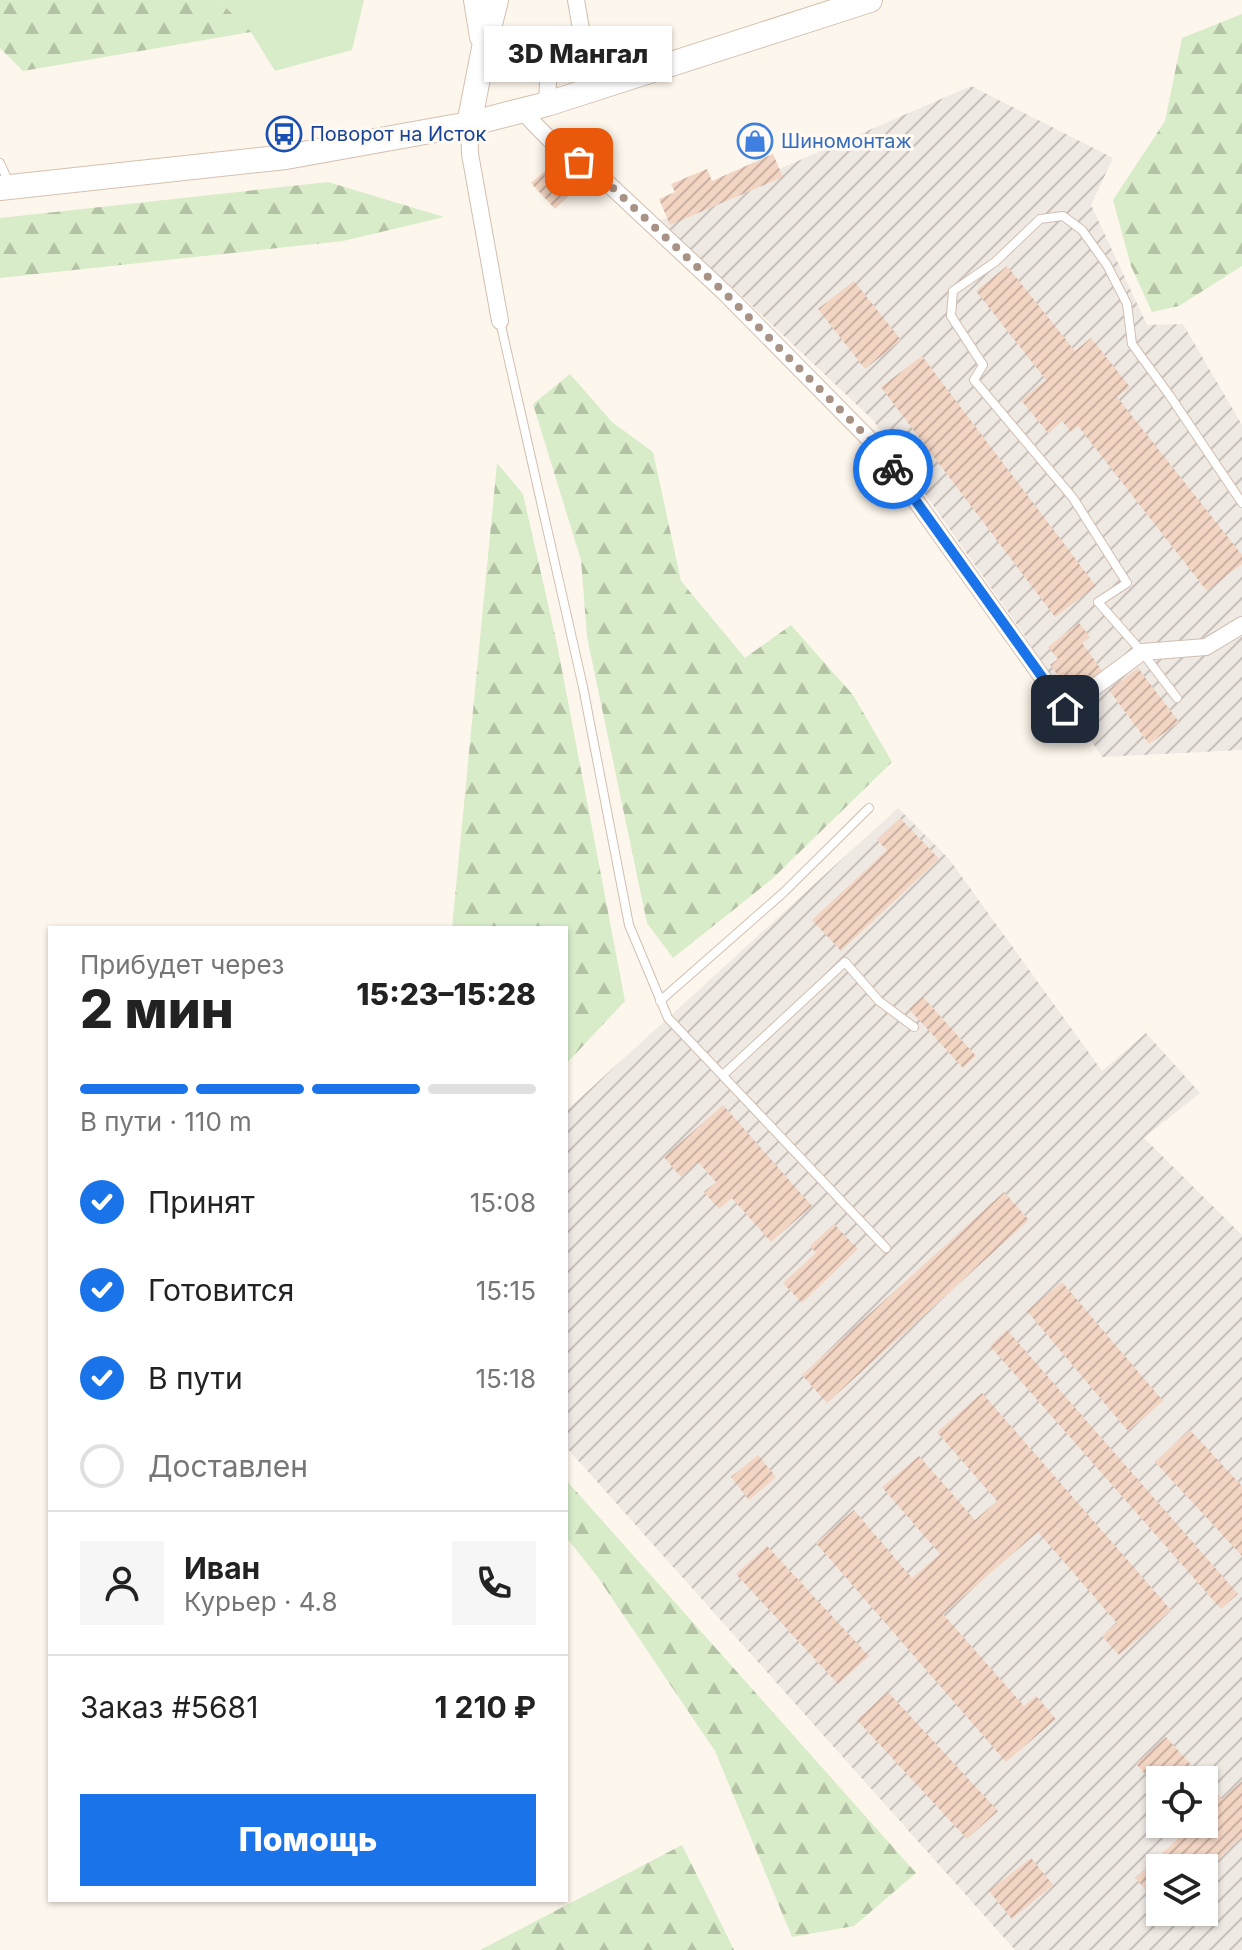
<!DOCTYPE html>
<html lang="ru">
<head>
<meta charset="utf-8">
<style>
  body { margin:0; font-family:Inter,sans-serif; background:#f6f6f6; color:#222; height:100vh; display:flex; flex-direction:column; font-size:30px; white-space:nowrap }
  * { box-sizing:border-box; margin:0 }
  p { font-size:26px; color:#767676 }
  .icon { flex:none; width:44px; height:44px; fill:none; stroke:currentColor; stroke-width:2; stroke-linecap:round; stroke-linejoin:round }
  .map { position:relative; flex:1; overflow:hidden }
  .drawer { position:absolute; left:48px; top:926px; width:520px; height:976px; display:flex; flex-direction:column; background:#fff; border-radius:0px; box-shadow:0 2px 6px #0004 }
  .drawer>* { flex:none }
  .controls { position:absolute; left:1146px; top:1766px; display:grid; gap:16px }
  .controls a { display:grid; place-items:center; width:72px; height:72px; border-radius:0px; background:#fff; box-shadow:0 2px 6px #0004; font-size:40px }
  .pin { position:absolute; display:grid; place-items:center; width:68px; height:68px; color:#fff; margin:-34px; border-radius:16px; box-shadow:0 4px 12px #0006 }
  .courier { position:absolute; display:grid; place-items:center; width:80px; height:80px; margin:-40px; border:6px solid #1a73e8; border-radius:50%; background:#fff; color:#222; box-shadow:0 2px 10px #0007 }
  .bubble { position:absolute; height:56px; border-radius:0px; background:#fff; box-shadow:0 2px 6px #0004; font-size:26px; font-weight:800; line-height:56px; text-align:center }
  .headline em { font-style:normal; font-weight:800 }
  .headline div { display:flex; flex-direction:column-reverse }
  .headline { display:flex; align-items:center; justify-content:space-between; height:136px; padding:0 32px }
  h1 { font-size:52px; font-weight:800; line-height:60px }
  .bar { display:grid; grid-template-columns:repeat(4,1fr); gap:12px 8px; align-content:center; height:96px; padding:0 32px }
  .bar i { height:10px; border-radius:6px; background:#e0e0e0 }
  .bar .selected { background:#1a73e8 }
  .bar p { grid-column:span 4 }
  .line { display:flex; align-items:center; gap:20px; padding:0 32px; border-top:2px solid #e0e0e0 }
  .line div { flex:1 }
  .round { display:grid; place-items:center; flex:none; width:84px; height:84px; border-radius:0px; background:#f6f6f6 }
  ol { padding:0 32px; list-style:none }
  li { display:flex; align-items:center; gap:24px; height:88px }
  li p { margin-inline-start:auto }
  li .icon { padding:8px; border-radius:50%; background:#1a73e8; color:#fff; stroke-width:4 }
  li:last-child { color:#767676 }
  li i { width:44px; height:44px; border:4px solid #e0e0e0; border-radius:50% }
  .button { display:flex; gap:16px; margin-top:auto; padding:16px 32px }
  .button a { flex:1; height:92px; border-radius:0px; background:#1a73e8; color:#fff; font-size:32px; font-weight:800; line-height:92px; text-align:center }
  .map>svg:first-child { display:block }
  .industrial { fill:url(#industrial-furrows); fill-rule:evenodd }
  .grass { fill:#d8ecc9 }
  .forest { fill:url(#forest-firs) }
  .building { fill:url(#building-hatch) }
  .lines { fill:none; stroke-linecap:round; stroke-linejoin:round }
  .service-casing { stroke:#d1beb0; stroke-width:10 }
  .minor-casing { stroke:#d1beb0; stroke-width:18 }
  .secondary-casing { stroke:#d6c0b0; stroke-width:26 }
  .service { stroke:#fff; stroke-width:8 }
  .minor { stroke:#fff; stroke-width:16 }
  .secondary { stroke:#fff; stroke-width:24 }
  .done { stroke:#a89285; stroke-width:8; stroke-dasharray:0 14.4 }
  .route { stroke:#1a73e8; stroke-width:10 }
  .labels { text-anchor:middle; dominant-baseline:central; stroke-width:6; stroke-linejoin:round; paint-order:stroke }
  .transit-label { font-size:20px; fill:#164399; stroke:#fffaf3; text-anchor:start }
  .shop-label { font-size:20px; fill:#366cbe; stroke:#fffaf3; text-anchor:start }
</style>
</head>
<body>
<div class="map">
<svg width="1242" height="1950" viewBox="0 0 1242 1950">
  <defs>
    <pattern id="industrial-furrows" width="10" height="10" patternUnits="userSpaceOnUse" patternTransform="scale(2)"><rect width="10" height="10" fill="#efe9e4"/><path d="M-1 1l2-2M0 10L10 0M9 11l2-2" fill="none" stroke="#c7c0bb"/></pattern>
    <pattern id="forest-firs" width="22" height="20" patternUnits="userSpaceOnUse" patternTransform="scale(2)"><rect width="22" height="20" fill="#d8ecc9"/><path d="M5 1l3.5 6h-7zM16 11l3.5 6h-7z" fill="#b4c2a5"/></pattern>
    <pattern id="building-hatch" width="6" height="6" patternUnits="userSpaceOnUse" patternTransform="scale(2)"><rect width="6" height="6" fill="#f3d5c3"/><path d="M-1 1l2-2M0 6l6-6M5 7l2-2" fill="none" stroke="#cab0a1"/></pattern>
  </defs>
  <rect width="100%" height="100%" fill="#fdf6ec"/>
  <!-- industrial -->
  <path class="industrial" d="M971,86L1113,158L1091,205L1147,325L1183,324L1242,425V750L1102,757L1023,633L873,420L732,287L657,222Z
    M898,808L949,859L1102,1071L1146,1033L1200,1093L1144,1138L1242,1235V1950H1015L566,1447V1111ZM1160,1780H1204V1824H1160ZM1160,1868H1204V1912H1160Z"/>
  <!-- grass -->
  <path class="grass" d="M218,0H364L352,50L275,71L251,32Z"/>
  <!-- forest -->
  <path class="forest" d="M0,0H218L251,32L23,71L0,48Z
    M1242,14V266L1179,306L1152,312L1131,266L1113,200L1165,121L1182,38Z
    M328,182L444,217L343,241L0,278V218Z
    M570,374L612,422L653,452L681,581L745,658L791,625L853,695L892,762L772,879L673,958L647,923L587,637L581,560L533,404Z
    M497,463L523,494L557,644L625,1001L566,1064V928H452Z
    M566,1480L916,1873L854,1926L792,1937L715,1751L597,1576L566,1537Z
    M682,1845L734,1950H480Z"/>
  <!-- building -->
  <path class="building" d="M773,154L783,177L670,225L659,199L675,192L671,184L707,169L712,181Z
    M548,168L572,193L555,209L531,183Z
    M1007,266L1075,351L1091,338L1130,387L1117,397L1242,555V564L1207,591L1078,426L1071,432L1062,421L1048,433L1021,400L1046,380L976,291Z
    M854,281L901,340L865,369L818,309Z
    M922,356L1096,586L1055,617L881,387Z
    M1079,623L1090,637L1082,643L1103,672L1073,694L1050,665L1058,659L1048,647Z
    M1138,668L1179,722L1149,744L1109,690Z
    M900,818L939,859L841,951L812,920L887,850L877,840Z
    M923,997L976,1056L963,1068L909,1009Z
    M723,1105L812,1206L771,1242L732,1198L719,1209L704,1192L716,1182L698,1162L681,1177L664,1157Z
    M1004,1192L1029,1220L827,1403L802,1375Z
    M834,1224L858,1249L802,1303L783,1283L816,1253L810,1246Z
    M1062,1282L1163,1401L1128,1431L1027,1311Z
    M1007,1330L1238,1594L1221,1609L990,1346Z
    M982,1393L1171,1610L1119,1655L1102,1636L1117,1623L1038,1532L943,1614L1024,1706L1036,1696L1056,1719L1006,1762L816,1543L854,1510L912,1578L940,1554L882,1487L919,1456L975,1520L997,1501L937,1432Z
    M1190,1430L1242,1486V1556L1155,1462Z
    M758,1455L776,1477L749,1500L731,1477Z
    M767,1546L869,1656L838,1684L736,1574Z
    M888,1692L998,1811L967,1839L857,1720Z
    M1166,1737L1222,1799L1242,1781V1837L1204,1872V1868H1160V1905L1135,1878L1192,1826L1191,1824H1204V1780H1160V1790L1136,1764Z
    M1031,1858L1053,1885L1012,1919L989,1891Z"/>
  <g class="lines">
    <!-- service casing -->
    <g class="service-casing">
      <path id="service" d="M0,163L9,183
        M500,321L583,687L629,925L668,1018L886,1248
        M1177,698L1142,652L1098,602L1127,583L1073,498L974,380L983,365L951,316L953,291L995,262L1040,219L1063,216L1082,230L1107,265L1127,304L1132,344L1170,396L1242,503
        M660,1001L783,893L869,808
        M723,1075L845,962L879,1001L914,1027"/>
    </g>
    <!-- minor casing -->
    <g class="minor-casing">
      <path id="minor" d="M547,104L549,62L581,29L576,0
        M522,111L558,148L600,176L725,293L878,448L1065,709L1142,652L1206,647L1242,625
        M469,124L470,154L500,321"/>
    </g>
    <!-- secondary casing -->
    <g class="secondary-casing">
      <path id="secondary" d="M476,0L482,37
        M469,124L484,48L496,0
        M0,188L286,157L469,124L547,104L870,0"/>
    </g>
    <!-- service -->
    <use href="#service" class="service"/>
    <!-- minor -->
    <use href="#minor" class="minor"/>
    <!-- secondary -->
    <use href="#secondary" class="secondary"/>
  </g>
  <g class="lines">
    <!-- done -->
    <path class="done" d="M579,162L600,176L725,293L878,448L893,469"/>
    <!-- route -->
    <path class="route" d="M893,469L1065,709"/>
  </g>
  <!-- icons -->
  <defs>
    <g id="bus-ring" transform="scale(1.8)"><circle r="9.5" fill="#fffaf3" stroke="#1a4fb4" stroke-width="1.5"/><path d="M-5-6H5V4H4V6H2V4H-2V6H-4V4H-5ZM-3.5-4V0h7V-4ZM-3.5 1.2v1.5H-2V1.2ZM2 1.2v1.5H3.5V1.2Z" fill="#1a4fb4"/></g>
    <g id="shop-ring" transform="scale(1.8)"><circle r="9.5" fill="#fffaf3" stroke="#3f7fe0" stroke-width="1.5"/><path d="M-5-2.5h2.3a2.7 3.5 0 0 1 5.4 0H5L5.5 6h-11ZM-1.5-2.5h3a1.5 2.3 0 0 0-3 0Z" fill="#3f7fe0"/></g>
  </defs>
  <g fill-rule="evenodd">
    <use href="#bus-ring" x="284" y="134"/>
    <use href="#shop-ring" x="755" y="141"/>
  </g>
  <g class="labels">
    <!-- transit labels -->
    <g class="transit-label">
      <text x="310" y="134">Поворот на Исток</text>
    </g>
    <!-- shop labels -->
    <g class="shop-label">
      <text x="781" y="141">Шиномонтаж</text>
    </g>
  </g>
</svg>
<div class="controls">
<a><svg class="icon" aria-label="locate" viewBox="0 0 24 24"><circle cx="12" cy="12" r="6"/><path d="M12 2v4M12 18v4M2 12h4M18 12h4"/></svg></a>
<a><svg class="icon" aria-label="layers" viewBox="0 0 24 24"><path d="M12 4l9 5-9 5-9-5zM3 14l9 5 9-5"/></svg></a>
</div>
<div class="pin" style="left:579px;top:162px;background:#ea580c"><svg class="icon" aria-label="bag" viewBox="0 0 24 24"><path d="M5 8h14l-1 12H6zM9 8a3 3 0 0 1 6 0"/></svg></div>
<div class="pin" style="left:1065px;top:709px;background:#1f2937"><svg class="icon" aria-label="home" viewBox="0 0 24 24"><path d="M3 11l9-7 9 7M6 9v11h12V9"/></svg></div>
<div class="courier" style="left:893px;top:469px"><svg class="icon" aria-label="bike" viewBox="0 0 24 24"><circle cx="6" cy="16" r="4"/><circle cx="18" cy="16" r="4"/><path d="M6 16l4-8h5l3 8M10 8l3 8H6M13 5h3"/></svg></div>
<div class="bubble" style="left:484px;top:26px;width:188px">3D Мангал</div>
<section class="drawer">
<div class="headline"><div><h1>2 мин</h1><p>Прибудет через</p></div><em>15:23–15:28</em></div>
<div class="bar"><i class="selected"></i><i class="selected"></i><i class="selected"></i><i></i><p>В пути · 110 m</p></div>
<ol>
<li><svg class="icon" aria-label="check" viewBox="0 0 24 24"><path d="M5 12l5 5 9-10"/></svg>Принят<p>15:08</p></li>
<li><svg class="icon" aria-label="check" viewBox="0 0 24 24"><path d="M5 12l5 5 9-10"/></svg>Готовится<p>15:15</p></li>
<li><svg class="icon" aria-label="check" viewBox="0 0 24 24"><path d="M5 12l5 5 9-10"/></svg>В пути<p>15:18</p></li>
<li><i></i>Доставлен</li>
</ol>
<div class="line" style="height:144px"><a class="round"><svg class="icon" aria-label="person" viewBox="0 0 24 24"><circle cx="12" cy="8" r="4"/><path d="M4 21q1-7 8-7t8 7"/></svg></a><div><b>Иван</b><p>Курьер · 4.8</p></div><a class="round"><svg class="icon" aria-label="phone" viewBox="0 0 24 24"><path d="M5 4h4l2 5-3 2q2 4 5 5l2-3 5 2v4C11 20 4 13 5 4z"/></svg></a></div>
<div class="line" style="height:104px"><div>Заказ #5681</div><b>1 210 ₽</b></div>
<div class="button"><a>Помощь</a></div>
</section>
</div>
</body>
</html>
